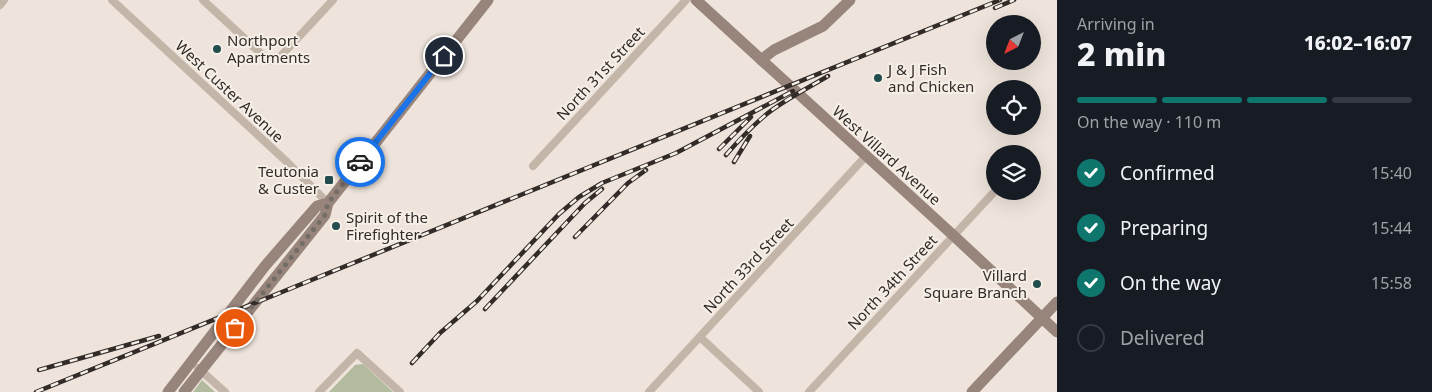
<!DOCTYPE html>
<html lang="en">
<head>
<meta charset="utf-8">
<style>
  body { margin:0; font-family:"Noto Sans",sans-serif; background:#20242c; color:#f1f3f6; height:100vh; display:flex; flex-direction:column; font-size:19px; white-space:nowrap }
  * { box-sizing:border-box; margin:0 }
  p { font-size:16px; color:#9ea1a6 }
  .icon { flex:none; width:28px; height:28px; fill:none; stroke:currentColor; stroke-width:2; stroke-linecap:round; stroke-linejoin:round }
  .map { position:relative; flex:1; overflow:hidden }
  .details { display:flex; flex-direction:column; background:#171b24; width:375px }
  .details>* { flex:none }
  .needle { width:32px; rotate:222deg }
  .fabs { position:absolute; left:986px; top:15px; display:grid; gap:10px }
  .fabs a { display:grid; place-items:center; width:55px; height:55px; border-radius:50%; background:#171b24; box-shadow:0 5px 20px #0002; font-size:25px }
  .pin { position:absolute; display:grid; place-items:center; width:42px; height:42px; color:#fff; margin:-21px; border:2px solid #fff; border-radius:50%; box-shadow:0 1px 5px #0007 }
  .courier { position:absolute; display:grid; place-items:center; width:50px; height:50px; margin:-25px; border:4px solid #1a73e8; border-radius:50%; background:#fff; color:#222; box-shadow:0 1px 6px #0007 }
  .head em { font-style:normal; font-weight:800 }
  .head div { display:flex; flex-direction:column-reverse }
  .head { display:flex; align-items:center; justify-content:space-between; height:85px; padding:0 20px }
  h1 { font-size:32px; font-weight:800; line-height:38px }
  .bar { display:grid; grid-template-columns:repeat(4,1fr); gap:8px 5px; align-content:center; height:60px; padding:0 20px }
  .bar i { height:6px; border-radius:4px; background:#363941 }
  .bar .active { background:#0f766e }
  .bar p { grid-column:span 4 }
  ol { padding:0 20px; list-style:none }
  li { display:flex; align-items:center; gap:15px; height:55px }
  li p { margin-inline-start:auto }
  li .icon { padding:5px; border-radius:50%; background:#0f766e; color:#fff; stroke-width:4 }
  li:last-child { color:#9ea1a6 }
  li i { width:28px; height:28px; border:2px solid #363941; border-radius:50% }
  main { display:flex; flex:1; min-height:0 }
  .map>svg:first-child { display:block }
  .green { fill:#b2bb9d }
  .lines { fill:none; stroke-linecap:round; stroke-linejoin:round }
  .street { stroke:#c4b5a9; stroke-width:8 }
  .secondary { stroke:#97847b; stroke-width:11 }
  .rail-casing { stroke:#322b28; stroke-width:4.5 }
  .rail { stroke:#f6efe7; stroke-width:2.5; stroke-dasharray:8; stroke-linecap:butt }
  .done { stroke:#746c67; stroke-width:5; stroke-dasharray:0 9 }
  .route { stroke:#1a73e8; stroke-width:6 }
  .poi-dot { fill:#234c4e; stroke:#f6efe7; stroke-width:2 }
  .labels { text-anchor:middle; dominant-baseline:central; stroke-width:4; stroke-linejoin:round; paint-order:stroke }
  .poi-label { font-size:15px; fill:#322b28; stroke:#f6efe7; text-anchor:start }
  .street-label { font-size:15px; fill:#322b28; stroke:#f6efe7 }
</style>
</head>
<body>
<main>
<div class="map">
<svg width="1057" height="392" viewBox="0 0 1057 392">
  <rect width="100%" height="100%" fill="#eee4db"/>
  <!-- green -->
  <path class="green" d="M363,364L393,392H329L355,365Z
    M202,380L215,392H193Z"/>
  <g class="lines">
    <!-- street -->
    <path class="street" d="M112,0L287,162L328,203
      M203,0L269,61L279,58L333,0
      M0,5L4,0
      M533,166L686,0
      M700,337L759,392
      M198,368L225,392
      M319,392L357,353L400,392
      M649,392L866,156
      M809,392L995,191"/>
    <!-- secondary -->
    <path class="secondary" d="M696,0L954,236L1057,332
      M761,60L774,50L823,26L850,0
      M168,392L265,266L317,206L328,203
      M184,392L325,215L328,203L488,0
      M972,392L1057,302"/>
    <!-- rail casing -->
    <g class="rail-casing">
      <path id="rail" d="M995,8L1014,0
        M719,149L751,117
        M726,155C739,140 752,126 768,113C786,99 808,88 828,76
        M734,162L750,136
        M575,237L628,183L646,170
        M485,309L585,203L602,189
        M412,363L440,333L477,301L559,214L579,197L602,183L676,153L793,91
        M39,370L159,336
        M36,392L1000,0"/>
    </g>
    <!-- rail -->
    <use href="#rail" class="rail"/>
  </g>
  <g class="lines">
    <!-- done -->
    <path class="done" d="M235,328L325,215L328,203L360,162"/>
    <!-- route -->
    <path class="route" d="M360,162L444,56"/>
  </g>
  <!-- markers -->
  <g class="poi-dot">
    <circle cx="217" cy="49" r="5"/>
    <circle cx="878" cy="78" r="5"/>
    <rect x="324" y="175" width="10" height="10" rx="2.5"/>
    <circle cx="336" cy="226" r="5"/>
    <circle cx="1037" cy="284" r="5"/>
  </g>
  <g class="labels">
    <!-- poi labels -->
    <g class="poi-label">
      <text x="227" y="40">Northport<tspan x="227" dy="17">Apartments</tspan></text>
      <text x="888" y="69">J &amp; J Fish<tspan x="888" dy="17">and Chicken</tspan></text>
      <text x="319" y="171" text-anchor="end">Teutonia<tspan x="319" dy="17">&amp; Custer</tspan></text>
      <text x="346" y="217">Spirit of the<tspan x="346" dy="17">Firefighter</tspan></text>
      <text x="1027" y="275" text-anchor="end">Villard<tspan x="1027" dy="17">Square Branch</tspan></text>
    </g>
    <!-- street labels -->
    <g class="street-label">
      <text transform="translate(600 73) rotate(-47)">North 31st Street</text>
      <text transform="translate(230 91) rotate(43)">West Custer Avenue</text>
      <text transform="translate(887 155) rotate(42)">West Villard Avenue</text>
      <text transform="translate(748 265) rotate(-47)">North 33rd Street</text>
      <text transform="translate(892 282) rotate(-47)">North 34th Street</text>
    </g>
  </g>
</svg>
<div class="fabs">
<a><svg class="needle" viewBox="-14 -14 28 28"><path d="M0-13l5 13h-10z" fill="#e53935"/><path d="M0 13l5-13h-10z" fill="#9ea1a6"/></svg></a>
<a><svg class="icon" aria-label="locate" viewBox="0 0 24 24"><circle cx="12" cy="12" r="6"/><path d="M12 2v4M12 18v4M2 12h4M18 12h4"/></svg></a>
<a><svg class="icon" aria-label="layers" viewBox="0 0 24 24"><path d="M12 4l9 5-9 5-9-5zM3 14l9 5 9-5"/></svg></a>
</div>
<div class="pin" style="left:235px;top:328px;background:#ea580c"><svg class="icon" aria-label="bag" viewBox="0 0 24 24"><path d="M5 8h14l-1 12H6zM9 8a3 3 0 0 1 6 0"/></svg></div>
<div class="pin" style="left:444px;top:56px;background:#1f2937"><svg class="icon" aria-label="home" viewBox="0 0 24 24"><path d="M3 11l9-7 9 7M6 9v11h12V9"/></svg></div>
<div class="courier" style="left:360px;top:162px"><svg class="icon" aria-label="car" viewBox="0 0 24 24"><path d="M5 17H2v-5l4-1 3-4h7l3 4 3 1v5h-3M9 17h6M6 11h13"/><circle cx="7" cy="17" r="2"/><circle cx="17" cy="17" r="2"/></svg></div>
</div>
<section class="details">
<div class="head"><div><h1>2 min</h1><p>Arriving in</p></div><em>16:02–16:07</em></div>
<div class="bar"><i class="active"></i><i class="active"></i><i class="active"></i><i></i><p>On the way · 110 m</p></div>
<ol>
<li><svg class="icon" aria-label="check" viewBox="0 0 24 24"><path d="M5 12l5 5 9-10"/></svg>Confirmed<p>15:40</p></li>
<li><svg class="icon" aria-label="check" viewBox="0 0 24 24"><path d="M5 12l5 5 9-10"/></svg>Preparing<p>15:44</p></li>
<li><svg class="icon" aria-label="check" viewBox="0 0 24 24"><path d="M5 12l5 5 9-10"/></svg>On the way<p>15:58</p></li>
<li><i></i>Delivered</li>
</ol>
</section>
</main>
</body>
</html>
